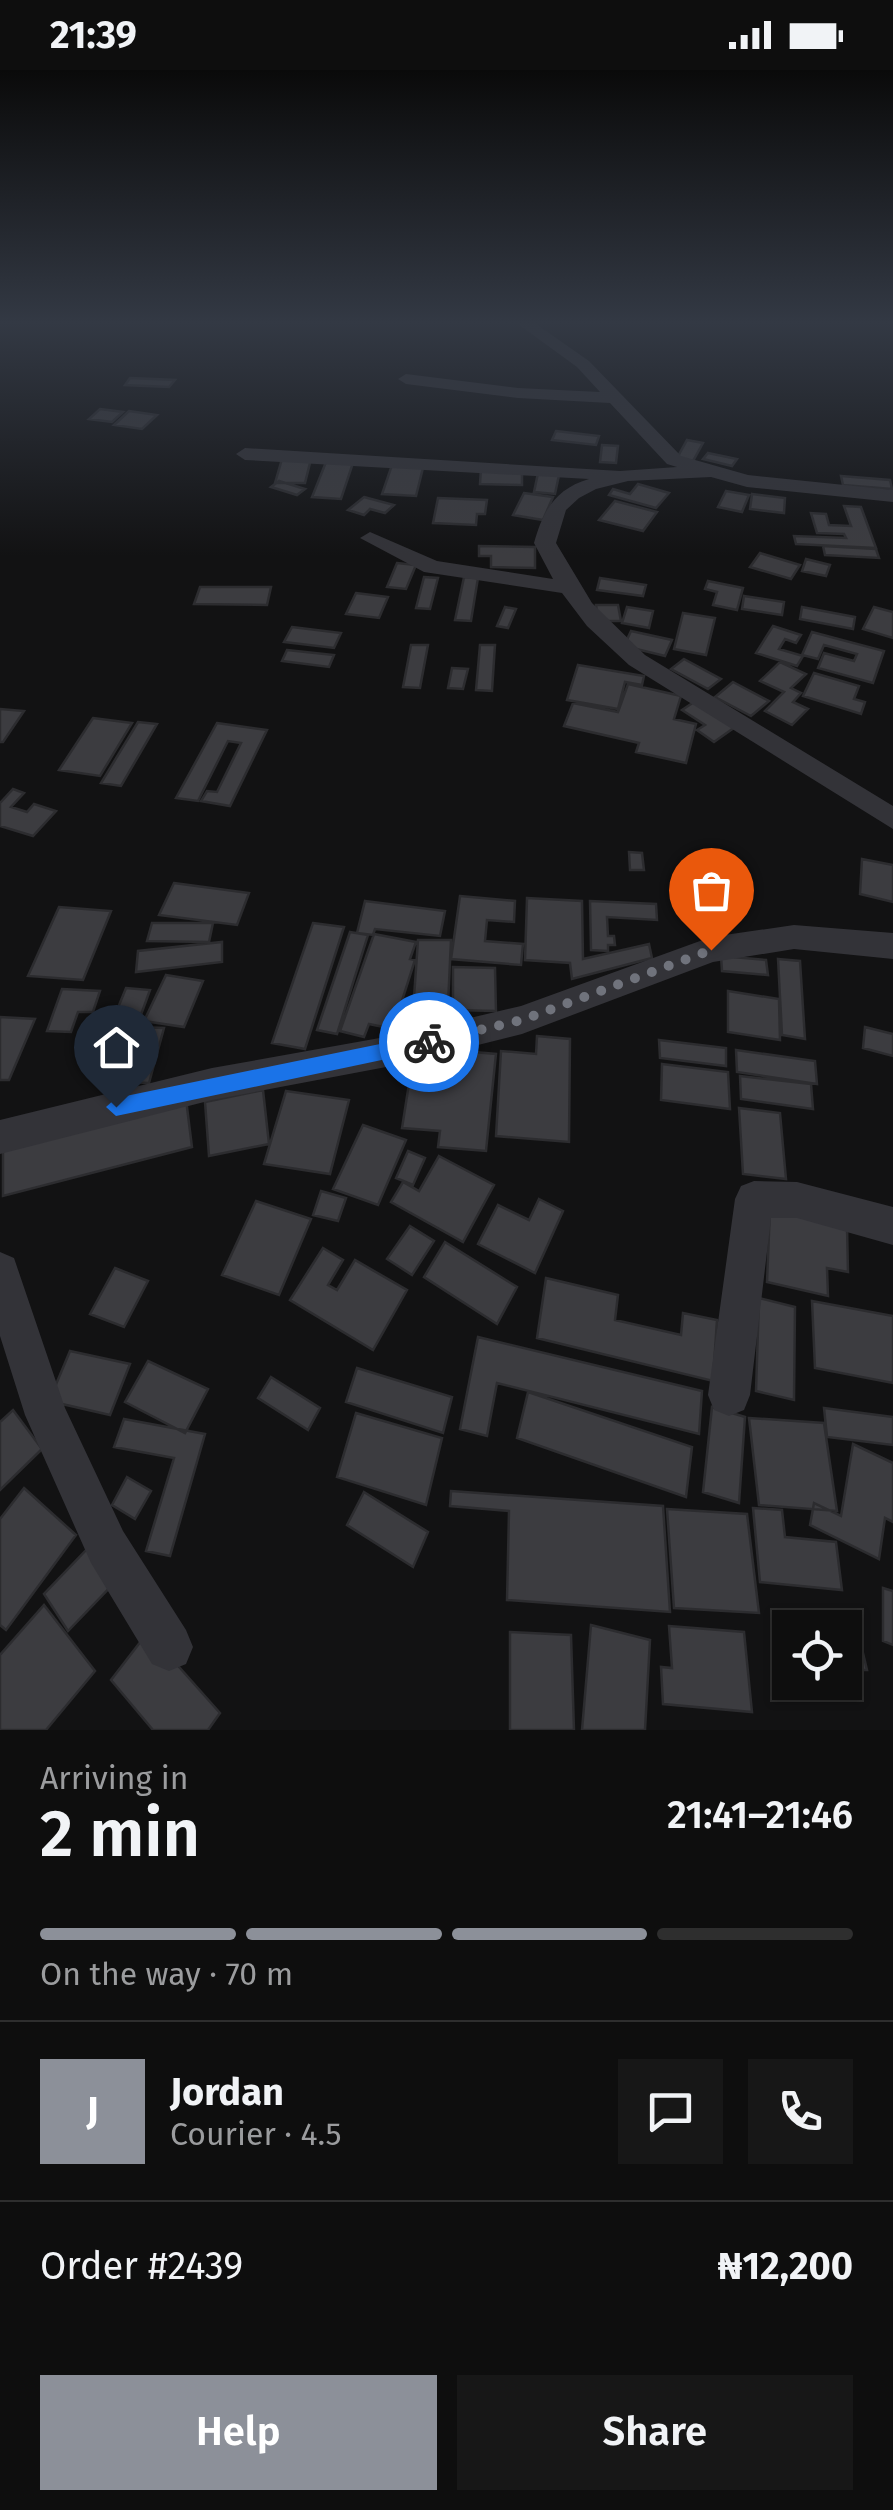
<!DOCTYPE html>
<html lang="en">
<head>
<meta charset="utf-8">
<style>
  body { margin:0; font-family:"Fira Sans",sans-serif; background:#171717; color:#f1f3f6; height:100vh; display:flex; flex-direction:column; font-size:38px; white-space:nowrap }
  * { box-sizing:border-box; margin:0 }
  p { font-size:32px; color:#9b9c9e }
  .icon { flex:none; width:55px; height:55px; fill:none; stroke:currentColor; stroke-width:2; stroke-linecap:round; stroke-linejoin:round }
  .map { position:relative; height:1660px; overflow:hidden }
  .side { display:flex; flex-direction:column; background:#0e0e0e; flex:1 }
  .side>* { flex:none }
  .fabs { position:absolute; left:772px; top:1540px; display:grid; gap:20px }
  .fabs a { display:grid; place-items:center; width:90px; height:90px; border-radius:0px; background:#0e0e0e; box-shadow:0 2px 8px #0004,0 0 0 2px #2e2e2e; font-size:50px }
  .pin { position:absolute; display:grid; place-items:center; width:85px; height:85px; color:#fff; margin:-102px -42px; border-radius:50% 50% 50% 0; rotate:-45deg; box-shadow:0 0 10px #0007 }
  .pin .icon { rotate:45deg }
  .courier { position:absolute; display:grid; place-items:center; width:100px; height:100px; margin:-50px; border:8px solid #1a73e8; border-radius:50%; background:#fff; color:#222; box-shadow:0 2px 12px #0007 }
  .summary em { font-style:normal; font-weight:600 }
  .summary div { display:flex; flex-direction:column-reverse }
  .summary { display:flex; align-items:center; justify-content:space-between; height:170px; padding:0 40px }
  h1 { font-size:65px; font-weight:600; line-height:75px }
  .bar { display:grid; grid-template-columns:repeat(4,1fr); gap:15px 10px; align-content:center; height:120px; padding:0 40px }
  .bar i { height:12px; border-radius:8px; background:#2e2e2e }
  .bar .current { background:#8c9099 }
  .bar p { grid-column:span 4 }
  .line { display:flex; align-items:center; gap:25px; padding:0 40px; border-top:2px solid #2e2e2e }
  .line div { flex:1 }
  .round { display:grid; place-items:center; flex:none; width:105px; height:105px; border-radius:0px; background:#171717 }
  .button { display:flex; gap:20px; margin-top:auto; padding:20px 40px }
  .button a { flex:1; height:115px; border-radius:0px; background:#8c9099; color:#fff; font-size:40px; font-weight:600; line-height:115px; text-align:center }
  .button a+a { background:#171717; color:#f1f3f6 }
  .status { display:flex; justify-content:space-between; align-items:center; height:70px; padding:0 50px; background:#0e0e0e; direction:ltr }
  .status svg { height:28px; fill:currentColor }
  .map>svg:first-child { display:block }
  .building { fill:#3c3c40; stroke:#2c2c2f; stroke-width:2.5 }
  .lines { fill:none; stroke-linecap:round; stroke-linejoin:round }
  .minor { fill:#333338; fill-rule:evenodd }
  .route { fill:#1a73e8 }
  .done { stroke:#70737c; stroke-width:10; stroke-dasharray:0 18 }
</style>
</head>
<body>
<div class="status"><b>21:39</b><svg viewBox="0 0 49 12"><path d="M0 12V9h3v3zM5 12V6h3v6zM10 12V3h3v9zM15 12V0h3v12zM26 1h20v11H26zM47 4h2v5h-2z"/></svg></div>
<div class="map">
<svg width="893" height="1660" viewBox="0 0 893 1660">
  <rect width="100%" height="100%" fill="#121213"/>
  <!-- building -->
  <path class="building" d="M130,308L175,310L169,317L125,315Z
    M100,339L123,342L112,352L89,349Z
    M129,341L157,345L142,359L114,355Z
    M556,361L599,366L596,375L552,370Z
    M687,370L703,373L693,391L677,388Z
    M602,375L618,376L616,393L600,392Z
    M708,383L737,389L732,396L703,389Z
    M282,389H311L305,413H275Z
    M326,392L353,393L341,429L312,427Z
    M424,394L416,426L382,424L392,395Z
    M481,398L522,399V415L480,414Z
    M538,403L559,405L555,424L534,422Z
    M841,406L890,410L892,419L843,415Z
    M279,411L305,419L297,425L271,417Z
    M638,414L669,423L656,438L609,425L613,419L630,424Z
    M726,421L749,425L742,442L718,437Z
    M524,423L553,427L543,450L513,445Z
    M752,424L785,428L784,443L750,439Z
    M364,427L394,435L385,443L370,439L364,445L348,440Z
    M438,428L487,430L485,444H477L476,455L433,453Z
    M615,431L657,442L643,461L599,450Z
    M844,436L861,437L876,478L796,474L794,466L846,468L844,464L817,463L811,443L826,444L829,455L851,456Z
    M479,476L535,477V498L491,497V486H479Z
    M823,476L876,479L879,488L825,485Z
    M760,483L800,495L791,509L750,497Z
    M806,489L830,495L826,506L802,501Z
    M397,493L416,495L406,519L387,517Z
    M424,507L438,508L430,539L416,538Z
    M464,507L478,508L471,551L455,550Z
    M600,508L646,515L643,526L597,520Z
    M708,511L743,518L737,540L713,535L717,522L705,519Z
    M200,517H271L267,535L194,534Z
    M356,523L388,527L379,548L346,544Z
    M744,526L784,532L782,545L742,539Z
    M596,535H618L621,551H598Z
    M505,537L516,539L508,558L497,556Z
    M627,537L653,541L649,558L622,553Z
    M802,537L855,547L853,559L800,549Z
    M874,537L893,542V568L863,559Z
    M683,543L715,548L706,585L674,579Z
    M773,556L801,565L796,573L785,569L779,579L803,586L797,596L756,583Z
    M292,557L341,563L334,578L284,572Z
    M631,561L672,570L665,586L624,576Z
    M812,562L884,581L873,613L818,598L824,583L854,591L857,584L824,575L818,589L802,585Z
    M411,575H428L420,618L403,617Z
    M480,575H495L492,621L476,620Z
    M287,580L334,585L329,597L282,591Z
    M684,589L721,609L708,619L671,599Z
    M780,592L806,604L791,618L801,623L793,632L808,639L792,655L765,641L784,622L760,611Z
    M578,595L644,606L642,615L625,612L618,639L567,630Z
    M452,598L468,599L463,619L448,618Z
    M814,603L859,616L854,629L865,632L861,644L803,626Z
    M733,612L769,631L751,646L715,627Z
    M628,614L681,626L674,649L696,654L686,693L636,682L639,673L564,656L573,633L618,642Z
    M697,630L738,655L714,672L697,660L705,655L682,640Z
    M0,639L24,641L3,672H0Z
    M93,648L132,653L100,706L59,700Z
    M138,652L157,654L121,716L101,713Z
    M217,653L267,660L230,736L201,731L207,721L217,722L241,673L228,671L198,731L176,728Z
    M13,719L24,723L11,737L27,742L34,734L56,741L33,766L0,756V733Z
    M629,782L642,783L644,800H630Z
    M862,789L893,795V832L860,824Z
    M174,813L249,823L237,855L159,845Z
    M460,826L515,831L514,852L487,850L485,871L523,874L521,895L451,889Z
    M527,828L582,831L583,889L649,874L652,888L572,909L570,893L525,890Z
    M365,831L445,841L440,866L375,859L373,865L357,863Z
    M590,831L656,834L657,850L607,847L608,866H614L615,875H608V881L591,880Z
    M59,837L111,841L83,910L28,906Z
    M152,853H213L209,872L147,871Z
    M313,853L344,857L305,979L272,973Z
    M350,862L368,865L337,964L317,960Z
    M374,864L416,872L410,889L415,890L393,959L369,954L364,967L340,961Z
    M418,870H451L447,957L412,956Z
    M222,872V892L136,902L138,881Z
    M721,886L766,890L768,905L722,901Z
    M778,889L800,891L805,969L782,965Z
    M453,897L495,898L496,941L453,940Z
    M166,905L203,911L184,957L144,951Z
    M126,918L150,920L138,953L113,950Z
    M62,919L100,921L93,942H78L71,962L47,961Z
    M728,921L779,929L780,970L728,962Z
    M0,947L35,949L9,1010H0Z
    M112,956L164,958L149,1013L95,1011Z
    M865,957L893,964V986L863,978Z
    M537,966L570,969L569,1072L496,1066L501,981L536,984Z
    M659,970L726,978V996L660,988Z
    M451,980L496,984L486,1081L438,1077L440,1061L402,1058L413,988L449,991Z
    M736,980L815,991L817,1014L737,1002Z
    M662,994L728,1002L730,1039L661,1030Z
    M740,1006L811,1014L813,1039L741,1029Z
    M263,1020L269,1074L209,1086L205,1032Z
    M286,1021L349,1030L330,1104L264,1094Z
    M186,1029L192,1077L3,1126V1075Z
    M739,1038L780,1043L786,1109L743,1104Z
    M363,1055L406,1070L378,1135L333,1119Z
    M408,1081L425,1088L413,1115L396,1108Z
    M439,1086L494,1115L463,1172L391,1132L403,1112L419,1121Z
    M321,1121L346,1128L338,1151L313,1145Z
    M539,1129L563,1141L535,1203L478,1174L498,1135L529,1150Z
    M256,1131L311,1149L279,1225L222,1205Z
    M770,1138L847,1156L848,1202L827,1198L828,1226L767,1212Z
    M410,1156L434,1171L412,1205L387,1189Z
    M445,1172L517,1217L497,1254L424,1207Z
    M323,1178L343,1190L328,1215L337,1220L355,1190L407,1220L373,1280L290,1230Z
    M115,1198L148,1211L124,1257L90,1244Z
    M546,1208L618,1225L615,1250L681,1265L683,1243L717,1250L713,1311L537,1268Z
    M759,1228L795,1237L794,1330L756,1321Z
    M812,1231L893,1246V1313L815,1298Z
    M478,1267L702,1321L699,1364L497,1313L487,1366L460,1359Z
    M70,1281L130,1294L110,1345L49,1331Z
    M148,1291L208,1319L185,1363L125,1332Z
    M357,1298L452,1327L443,1363L346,1332Z
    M271,1307L320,1338L308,1360L258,1328Z
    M528,1322L692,1377L686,1427L517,1368Z
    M712,1337L745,1347L739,1433L703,1422Z
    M824,1338L893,1347V1375L827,1367Z
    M13,1340L42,1379L0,1420V1352Z
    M356,1343L442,1368L426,1435L337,1407Z
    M749,1348L824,1353L837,1441L759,1435Z
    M124,1349L205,1364L170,1486L146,1481L174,1388L114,1377Z
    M853,1374L893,1393V1452L885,1448L879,1489L810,1455L814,1433L841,1446Z
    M127,1407L151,1421L135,1449L112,1435Z
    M24,1418L76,1465L6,1560L0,1555V1449Z
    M451,1421L663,1436L670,1542L507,1530L509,1441L450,1436Z
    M364,1422L428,1462L413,1497L347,1455Z
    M753,1438L782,1440L785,1467L836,1472L842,1520L760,1512Z
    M667,1439L747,1444L759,1543L674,1538Z
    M91,1475L116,1511L68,1561L44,1524Z
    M883,1518L893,1521V1575L883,1571Z
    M44,1535L95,1601L46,1660H0V1585Z
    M591,1555L650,1570L645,1660H582Z
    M669,1556L744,1562L752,1642L663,1634L661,1597L672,1598Z
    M148,1562L220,1643L208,1660H153L111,1610Z
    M510,1562L571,1565L574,1660H510Z
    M845,1562H858L867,1600H845Z"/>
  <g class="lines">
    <!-- minor -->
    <path class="minor" d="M518,254H536L589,291L681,386L748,405L893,420V432L747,417L711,407L628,411L596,419L579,428L566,440L556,473L592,533L645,585L893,736V759L629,595L587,556L562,523L424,502L360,468L370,462L437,491L553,509L534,473C543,441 555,419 589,409L245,390L236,384L245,378L620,401L677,397L667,394L610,333L518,328L406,314L398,309L406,304L518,318L600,322L577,297Z
      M794,855L893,863V889L794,879L713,892L522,964L402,994L212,1030L0,1084V1050L212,998L402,964L521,936L711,867Z
      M754,1111L797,1112L893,1137V1175L797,1148H771L750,1325L744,1340L729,1346L714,1340L708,1325L735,1129L741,1116Z
      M0,1182L14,1188L65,1338L123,1461L186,1560L193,1577L186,1594L169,1601L152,1594L91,1493L25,1345L0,1266Z"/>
  </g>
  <!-- sky -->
  <linearGradient id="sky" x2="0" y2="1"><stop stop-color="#0a0a0a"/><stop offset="0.52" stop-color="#333944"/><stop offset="1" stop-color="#333944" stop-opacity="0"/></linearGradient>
  <rect width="893" height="486" fill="url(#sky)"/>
  <!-- route -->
  <path class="route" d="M429,964L438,972L429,980L116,1046L106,1037L116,1028Z"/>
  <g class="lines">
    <!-- done -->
    <path class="done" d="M429,972L522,950L711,880"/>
  </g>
</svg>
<div class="fabs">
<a><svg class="icon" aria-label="locate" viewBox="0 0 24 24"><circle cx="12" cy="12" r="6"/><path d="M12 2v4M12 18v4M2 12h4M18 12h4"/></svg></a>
</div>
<div class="pin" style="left:711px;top:880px;background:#ea580c"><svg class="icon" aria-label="bag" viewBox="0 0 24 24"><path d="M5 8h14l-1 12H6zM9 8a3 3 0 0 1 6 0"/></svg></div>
<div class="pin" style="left:116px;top:1037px;background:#1f2937"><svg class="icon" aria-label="home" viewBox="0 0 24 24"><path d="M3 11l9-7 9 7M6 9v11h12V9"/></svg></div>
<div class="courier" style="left:429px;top:972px"><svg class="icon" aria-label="bike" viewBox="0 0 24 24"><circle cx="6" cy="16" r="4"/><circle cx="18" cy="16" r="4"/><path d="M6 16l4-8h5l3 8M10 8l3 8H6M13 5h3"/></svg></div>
</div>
<section class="side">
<div class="summary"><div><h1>2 min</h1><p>Arriving in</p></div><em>21:41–21:46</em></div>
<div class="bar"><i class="current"></i><i class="current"></i><i class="current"></i><i></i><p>On the way · 70 m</p></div>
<div class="line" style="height:180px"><b class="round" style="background:#8c9099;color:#fff">J</b><div><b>Jordan</b><p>Courier · 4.5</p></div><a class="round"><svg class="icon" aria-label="chat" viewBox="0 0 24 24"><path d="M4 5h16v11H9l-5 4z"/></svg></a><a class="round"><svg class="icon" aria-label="phone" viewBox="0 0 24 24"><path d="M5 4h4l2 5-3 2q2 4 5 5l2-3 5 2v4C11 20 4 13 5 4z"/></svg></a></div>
<div class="line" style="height:130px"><div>Order #2439</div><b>₦12,200</b></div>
<div class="button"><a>Help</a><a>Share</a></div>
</section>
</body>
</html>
